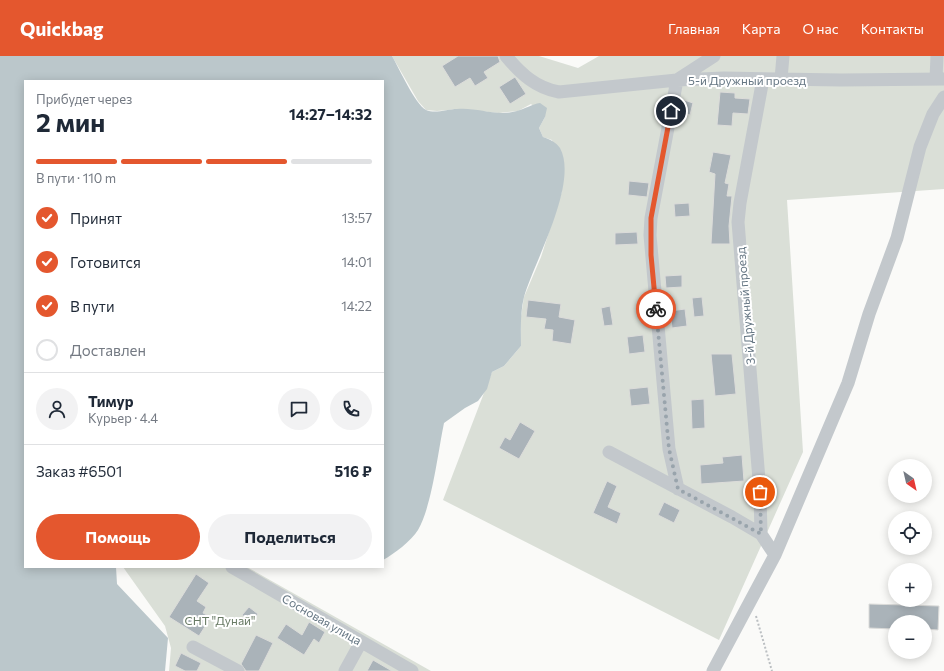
<!DOCTYPE html>
<html lang="ru">
<head>
<meta charset="utf-8">
<style>
  body { margin:0; font-family:Commissioner,sans-serif; background:#f2f2f3; color:#1f2937; height:100vh; display:flex; flex-direction:column; font-size:15px; white-space:nowrap }
  * { box-sizing:border-box; margin:0 }
  p { font-size:13px; color:#747a83 }
  .icon { flex:none; width:22px; height:22px; fill:none; stroke:currentColor; stroke-width:2; stroke-linecap:round; stroke-linejoin:round }
  .map { position:relative; flex:1; overflow:hidden }
  .details { position:absolute; left:24px; top:24px; width:360px; height:488px; display:flex; flex-direction:column; background:#fff; border-radius:0px; box-shadow:0 2px 10px #0003 }
  .details>* { flex:none }
  .needle { width:26px; rotate:146deg }
  .buttons { position:absolute; left:888px; top:403px; display:grid; gap:8px }
  .buttons a { display:grid; place-items:center; width:44px; height:44px; border-radius:50%; background:#fff; box-shadow:0 2px 10px #0003; font-size:20px }
  .pin { position:absolute; display:grid; place-items:center; width:34px; height:34px; color:#fff; margin:-17px; border:2px solid #fff; border-radius:50%; box-shadow:0 1px 4px #0007 }
  .courier { position:absolute; display:grid; place-items:center; width:40px; height:40px; margin:-20px; border:3px solid #e4572e; border-radius:50%; background:#fff; color:#222; box-shadow:0 1px 5px #0007 }
  .summary em { font-style:normal; font-weight:700 }
  .summary div { display:flex; flex-direction:column-reverse }
  .summary { display:flex; align-items:center; justify-content:space-between; height:68px; padding:0 12px }
  h1 { font-size:26px; font-weight:700; line-height:30px }
  .bar { display:grid; grid-template-columns:repeat(4,1fr); gap:6px 4px; align-content:center; height:48px; padding:0 12px }
  .bar i { height:5px; border-radius:3px; background:#e0e1e3 }
  .bar .active { background:#e4572e }
  .bar p { grid-column:span 4 }
  .line { display:flex; align-items:center; gap:10px; padding:0 12px; border-top:1px solid #e0e1e3 }
  .line div { flex:1 }
  .round { display:grid; place-items:center; flex:none; width:42px; height:42px; border-radius:21px; background:#f2f2f3 }
  ol { padding:0 12px; list-style:none }
  li { display:flex; align-items:center; gap:12px; height:44px }
  li p { margin-inline-start:auto }
  li .icon { padding:4px; border-radius:50%; background:#e4572e; color:#fff; stroke-width:4 }
  li:last-child { color:#747a83 }
  li i { width:22px; height:22px; border:2px solid #e0e1e3; border-radius:50% }
  .primary-button { display:flex; gap:8px; margin-top:auto; padding:8px 12px }
  .primary-button a { flex:1; height:46px; border-radius:24px; background:#e4572e; color:#fff; font-size:16px; font-weight:700; line-height:46px; text-align:center }
  .primary-button a+a { background:#f2f2f3; color:#1f2937 }
  header { display:flex; align-items:center; gap:24px; box-sizing:border-box; height:56px; padding:0 20px; background:#e4572e; color:#fff }
  header strong { font-size:19px }
  nav { display:flex; gap:22px; margin-inline-start:auto; font-size:14px }
  .map>svg:first-child { display:block }
  .green { fill:#dadfd7 }
  .water { fill:#bbc7cb }
  .building { fill:#aab3b9; stroke:#dcdcda }
  .lines { fill:none; stroke-linecap:round; stroke-linejoin:round }
  .path { stroke:#bbbfc2; stroke-width:2; stroke-dasharray:2 2; stroke-linecap:butt }
  .street { stroke:#c3c8cc; stroke-width:13 }
  .done { stroke:#99a4ac; stroke-width:4; stroke-dasharray:0 7.2 }
  .route { stroke:#e4572e; stroke-width:5 }
  .labels { text-anchor:middle; dominant-baseline:central; stroke-width:4; stroke-linejoin:round; paint-order:stroke }
  .street-label { font-size:12px; fill:#657683; stroke:#fff }
  .park-label { font-size:12px; fill:#687a64; stroke:#fff }
</style>
</head>
<body>
<header>
<strong>Quickbag</strong>
<nav><a>Главная</a><a>Карта</a><a>О нас</a><a>Контакты</a></nav>
</header>
<div class="map">
<svg width="944" height="615" viewBox="0 0 944 615">
  <rect width="100%" height="100%" fill="#fafaf8"/>
  <!-- green -->
  <path class="green" d="M392,0H539L578,12L599,0H944V133L787,144L803,396L719,584L443,444L492,316L504,310L521,290V260L524,241L541,201L562,135L552,84L543,81L539,72L545,61L531,48L518,55L499,57L458,53L437,55L426,54L418,45Z
    M123,511H247L431,615H169L171,592L165,570Z"/>
  <!-- water -->
  <path class="water" d="M0,0H392C399,12 415,48 426,54C435,58 448,53 457,53C477,51 497,61 517,55C525,53 532,48 540,47L547,52L545,61L539,72L543,81C549,83 556,86 560,92C579,127 534,206 524,241C520,257 521,274 521,290L504,310L492,316L487,333L478,345L465,352L444,367C438,396 432,450 418,474C411,485 394,498 383,504V25H25V511H116L117,528L168,582L165,615H0Z"/>
  <!-- building -->
  <path class="building" d="M458,0H498L500,6L484,16L488,22L475,30L470,22L455,31L442,10Z
    M515,21L526,38L510,48L499,31Z
    M720,36L735,37V42L750,43L748,58L733,57L732,70L717,69Z
    M684,44L693,47L690,59L681,57Z
    M713,96L731,99L725,127L729,128L727,140H732L729,170L730,188H711L715,118L709,116Z
    M629,125L649,127L647,141L628,139Z
    M689,147L690,160L675,161L674,148Z
    M637,176L638,188L615,189V177Z
    M682,219V231L666,232L665,220Z
    M702,241L704,260L694,261L692,242Z
    M528,244L561,248L559,261L575,264L571,288L552,285L553,274L544,273L546,263L526,261Z
    M610,250L613,269L604,270L601,252Z
    M685,253L687,270L672,272L670,255Z
    M643,279L645,296L629,298L627,281Z
    M711,298H732L736,338L715,340Z
    M648,331L650,348L631,350L629,333Z
    M704,343L705,372L692,373L691,344Z
    M520,366L535,375L519,403L499,392L505,381L510,384Z
    M742,399L744,425L701,428L700,409L723,407L722,401Z
    M607,425L617,430L608,451L621,457L617,468L593,457Z
    M664,446L680,454L674,467L658,459Z
    M196,518L209,527L197,545L206,551L203,557L211,561L199,580L169,561Z
    M869,548L939,550L938,574L925,573V566H895V573L869,572Z
    M249,551L258,558L252,567L242,559Z
    M309,566L325,576L319,587L314,583L304,599L277,582L286,568L302,579Z
    M256,579L273,587L259,615H246L241,608Z
    M181,597L201,607L197,615H185L175,610Z
    M373,604L392,615H367Z"/>
  <g class="lines">
    <!-- path -->
    <path class="path" d="M756,560L772,615"/>
    <!-- street -->
    <path class="street" d="M506,0C521,18 536,32 559,36L677,24L724,22L841,24L944,23
      M781,23L783,0
      M936,23L937,0
      M609,396L732,461L761,478L775,499
      M678,433L669,393L650,179L651,162L677,24L714,0
      M761,478L760,436L738,166L740,147L763,23
      M232,511L412,615
      M193,591L238,615
      M345,615L361,586
      M713,615L775,499L848,327L869,258L897,182L920,91L933,58L944,41"/>
  </g>
  <g class="lines">
    <!-- done -->
    <path class="done" d="M656,253L669,393L678,433L761,478L760,436"/>
    <!-- route -->
    <path class="route" d="M656,253L651,199V162L671,55"/>
  </g>
  <g class="labels">
    <!-- street labels -->
    <g class="street-label">
      <text x="747" y="24">5-й Дружный проезд</text>
      <text transform="translate(745 250) rotate(-95)">3-й Дружный проезд</text>
      <text transform="translate(322 563) rotate(30)">Сосновая улица</text>
    </g>
    <!-- park labels -->
    <g class="park-label">
      <text x="220" y="564">СНТ "Дунай"</text>
    </g>
  </g>
</svg>
<div class="buttons">
<a><svg class="needle" viewBox="-14 -14 28 28"><path d="M0-13l5 13h-10z" fill="#e53935"/><path d="M0 13l5-13h-10z" fill="#747a83"/></svg></a>
<a><svg class="icon" aria-label="locate" viewBox="0 0 24 24"><circle cx="12" cy="12" r="6"/><path d="M12 2v4M12 18v4M2 12h4M18 12h4"/></svg></a>
<a>+</a>
<a>−</a>
</div>
<div class="pin" style="left:760px;top:436px;background:#ea580c"><svg class="icon" aria-label="bag" viewBox="0 0 24 24"><path d="M5 8h14l-1 12H6zM9 8a3 3 0 0 1 6 0"/></svg></div>
<div class="pin" style="left:671px;top:55px;background:#1f2937"><svg class="icon" aria-label="home" viewBox="0 0 24 24"><path d="M3 11l9-7 9 7M6 9v11h12V9"/></svg></div>
<div class="courier" style="left:656px;top:253px"><svg class="icon" aria-label="bike" viewBox="0 0 24 24"><circle cx="6" cy="16" r="4"/><circle cx="18" cy="16" r="4"/><path d="M6 16l4-8h5l3 8M10 8l3 8H6M13 5h3"/></svg></div>
<section class="details">
<div class="summary"><div><h1>2 мин</h1><p>Прибудет через</p></div><em>14:27–14:32</em></div>
<div class="bar"><i class="active"></i><i class="active"></i><i class="active"></i><i></i><p>В пути · 110 m</p></div>
<ol>
<li><svg class="icon" aria-label="check" viewBox="0 0 24 24"><path d="M5 12l5 5 9-10"/></svg>Принят<p>13:57</p></li>
<li><svg class="icon" aria-label="check" viewBox="0 0 24 24"><path d="M5 12l5 5 9-10"/></svg>Готовится<p>14:01</p></li>
<li><svg class="icon" aria-label="check" viewBox="0 0 24 24"><path d="M5 12l5 5 9-10"/></svg>В пути<p>14:22</p></li>
<li><i></i>Доставлен</li>
</ol>
<div class="line" style="height:72px"><a class="round"><svg class="icon" aria-label="person" viewBox="0 0 24 24"><circle cx="12" cy="8" r="4"/><path d="M4 21q1-7 8-7t8 7"/></svg></a><div><b>Тимур</b><p>Курьер · 4.4</p></div><a class="round"><svg class="icon" aria-label="chat" viewBox="0 0 24 24"><path d="M4 5h16v11H9l-5 4z"/></svg></a><a class="round"><svg class="icon" aria-label="phone" viewBox="0 0 24 24"><path d="M5 4h4l2 5-3 2q2 4 5 5l2-3 5 2v4C11 20 4 13 5 4z"/></svg></a></div>
<div class="line" style="height:52px"><div>Заказ #6501</div><b>516 ₽</b></div>
<div class="primary-button"><a>Помощь</a><a>Поделиться</a></div>
</section>
</div>
</body>
</html>
